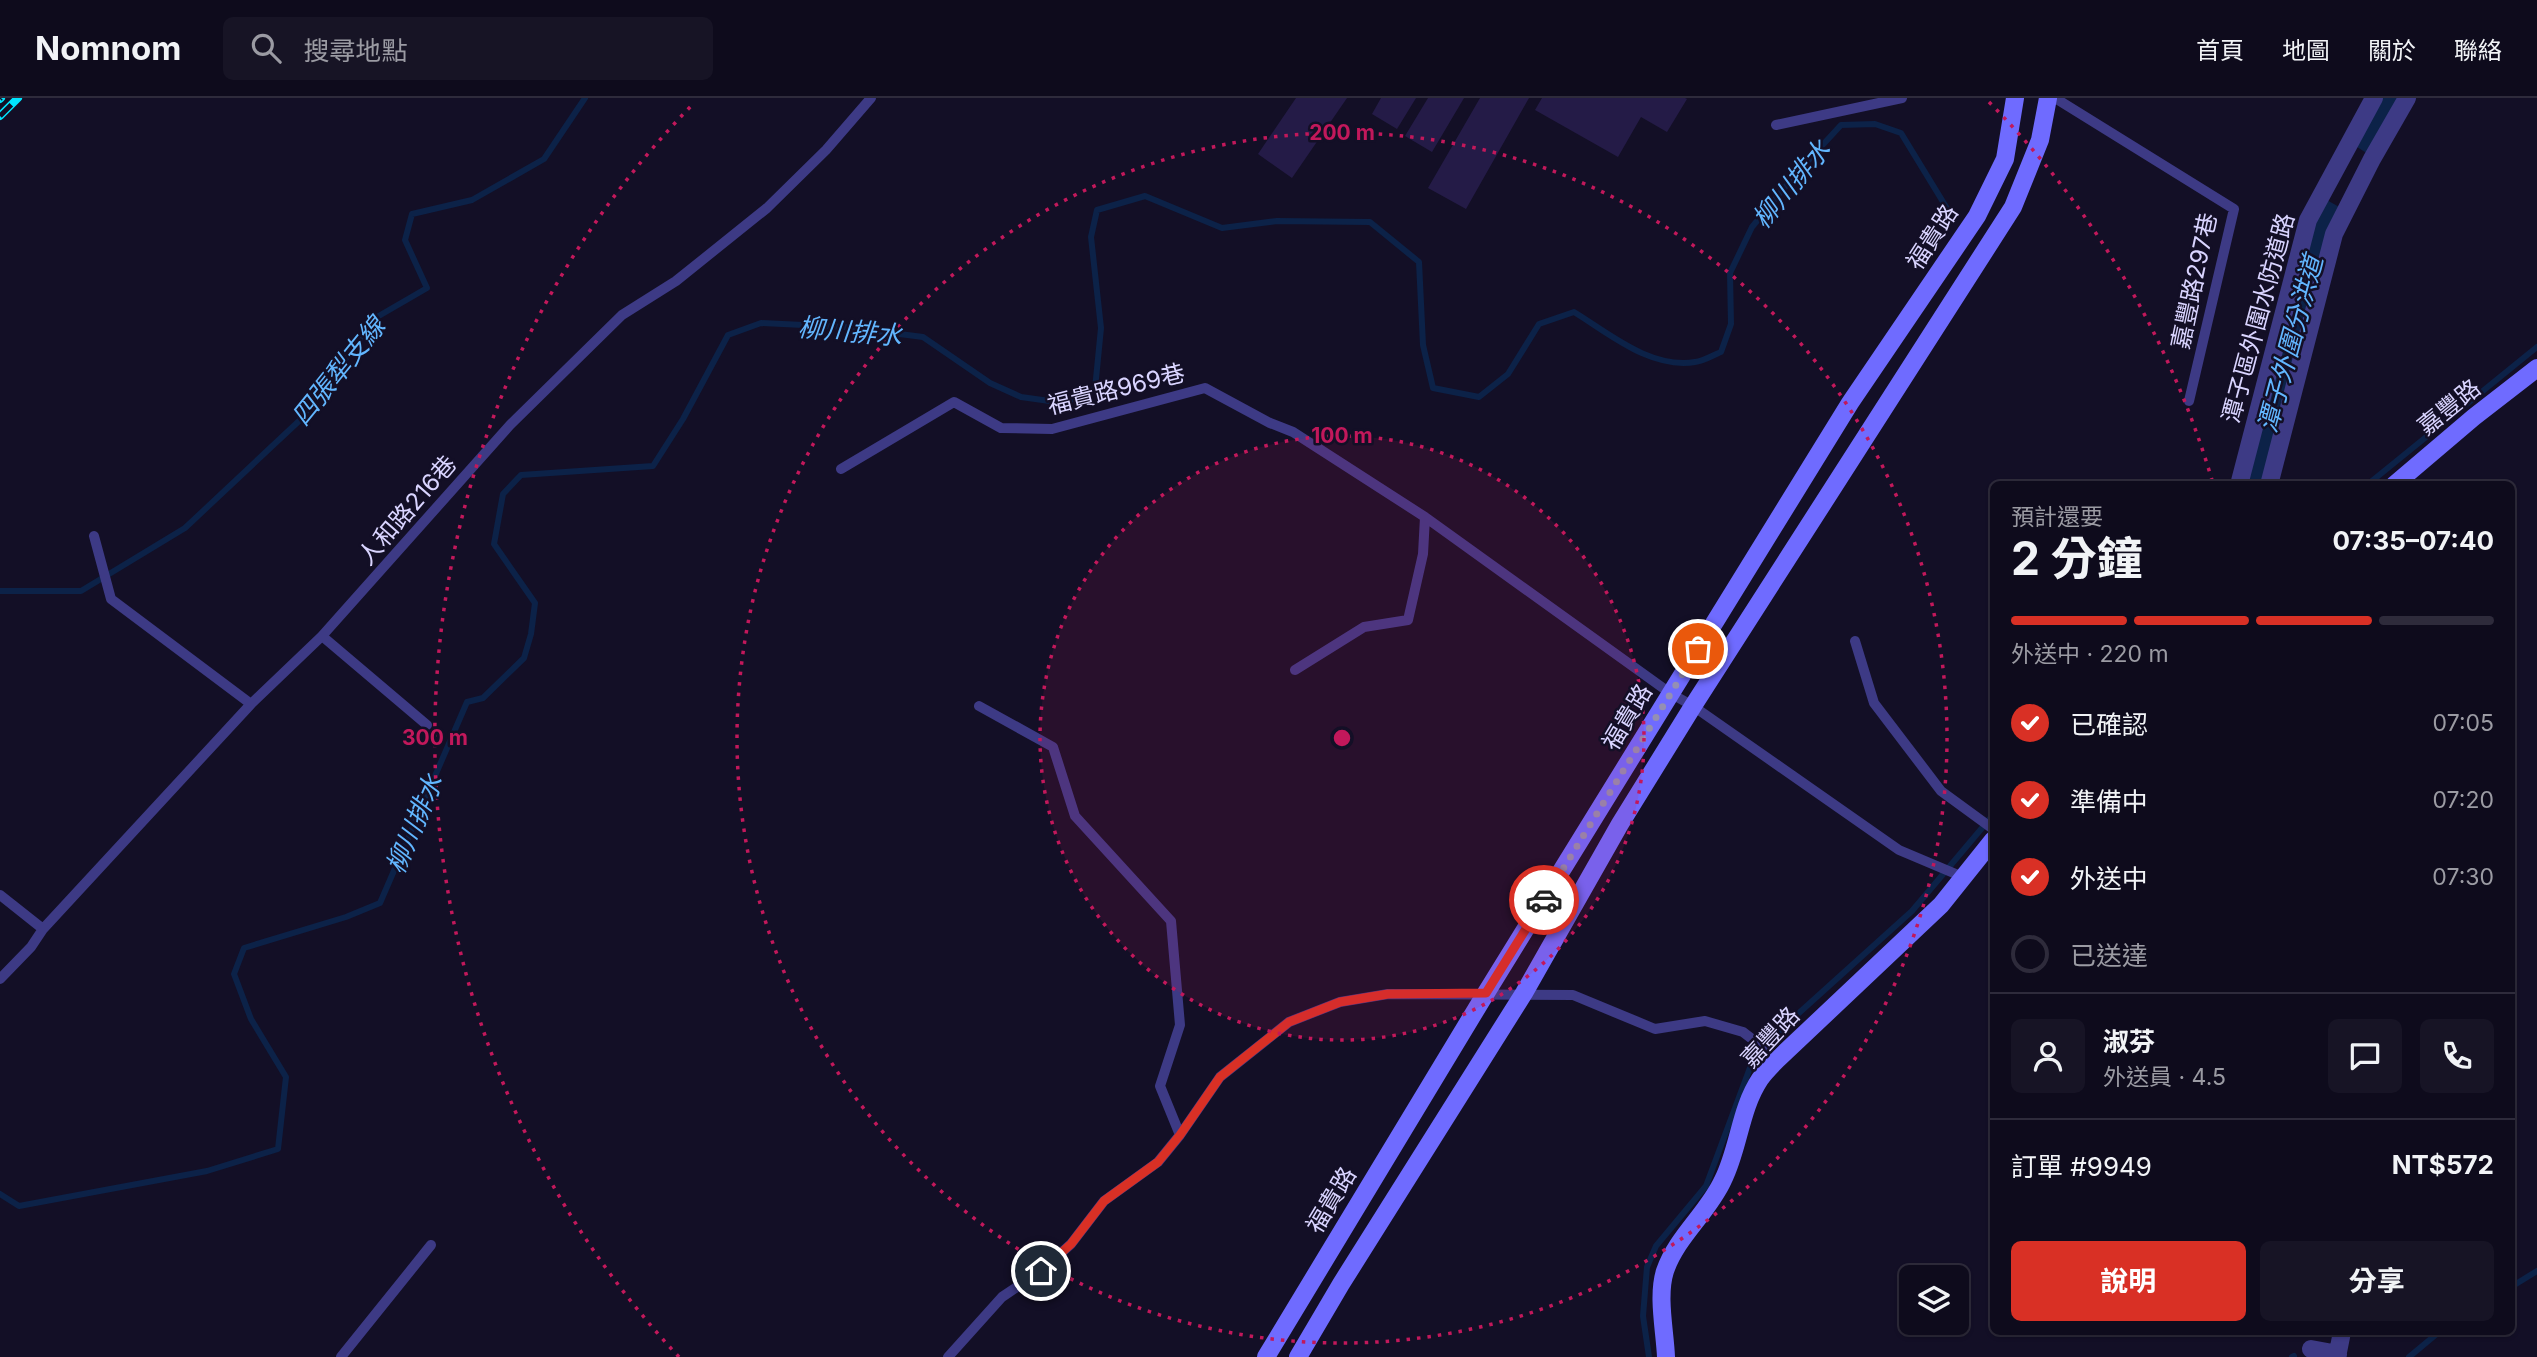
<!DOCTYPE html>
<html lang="zh-TW">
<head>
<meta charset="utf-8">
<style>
  body { margin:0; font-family:Inter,"Noto Sans TC",sans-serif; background:#171425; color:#f1f3f6; height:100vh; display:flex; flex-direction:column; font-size:26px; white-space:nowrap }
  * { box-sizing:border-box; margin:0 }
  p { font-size:23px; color:#9b9ba3 }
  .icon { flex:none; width:38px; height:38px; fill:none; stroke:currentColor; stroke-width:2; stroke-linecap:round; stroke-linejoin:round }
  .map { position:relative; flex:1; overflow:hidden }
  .details { position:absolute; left:1990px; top:383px; width:525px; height:854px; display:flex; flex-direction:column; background:#0e0b1c; border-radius:10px; box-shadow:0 2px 5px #0004,0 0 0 2px #2e2b3b }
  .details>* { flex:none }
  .fabs { position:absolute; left:1899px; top:1167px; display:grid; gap:14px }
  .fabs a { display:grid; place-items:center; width:70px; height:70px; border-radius:10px; background:#0e0b1c; box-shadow:0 2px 5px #0004,0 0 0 2px #2e2b3b; font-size:35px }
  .pin { position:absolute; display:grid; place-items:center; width:60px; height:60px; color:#fff; margin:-30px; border:4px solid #fff; border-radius:50%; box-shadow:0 2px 7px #0007 }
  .courier { position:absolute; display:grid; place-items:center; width:70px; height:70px; margin:-35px; border:5px solid #d93025; border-radius:50%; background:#fff; color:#222; box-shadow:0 2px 9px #0007 }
  .head em { font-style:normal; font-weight:700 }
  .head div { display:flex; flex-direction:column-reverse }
  .head { display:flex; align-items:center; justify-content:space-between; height:119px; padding:0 21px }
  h1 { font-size:46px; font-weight:700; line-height:52px }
  .bar { display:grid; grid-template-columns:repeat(4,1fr); gap:10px 7px; align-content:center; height:84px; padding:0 21px }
  .bar i { height:9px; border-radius:5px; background:#2e2b3b }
  .bar .selected { background:#d93025 }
  .bar p { grid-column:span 4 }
  .line { display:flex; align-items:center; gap:18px; padding:0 21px; border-top:2px solid #2e2b3b }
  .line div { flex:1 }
  .round { display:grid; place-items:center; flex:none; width:74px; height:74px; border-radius:10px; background:#171425 }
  ol { padding:0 21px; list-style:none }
  li { display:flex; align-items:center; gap:21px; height:77px }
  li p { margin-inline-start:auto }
  li .icon { padding:7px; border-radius:50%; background:#d93025; color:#fff; stroke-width:4 }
  li:last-child { color:#9b9ba3 }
  li i { width:38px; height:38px; border:4px solid #2e2b3b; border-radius:50% }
  .action { display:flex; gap:14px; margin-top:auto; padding:14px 21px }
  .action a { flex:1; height:80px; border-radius:10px; background:#d93025; color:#fff; font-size:28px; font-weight:700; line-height:80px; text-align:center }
  .action a+a { background:#171425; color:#f1f3f6 }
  header { display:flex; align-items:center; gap:42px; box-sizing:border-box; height:98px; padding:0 35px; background:#0e0b1c; border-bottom:2px solid #2e2b3b }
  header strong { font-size:33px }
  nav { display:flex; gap:38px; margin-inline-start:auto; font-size:24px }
  .search { width:490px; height:63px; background:#171425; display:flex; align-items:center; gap:18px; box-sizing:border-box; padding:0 24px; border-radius:10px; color:#9b9ba3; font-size:26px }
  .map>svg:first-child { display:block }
  .water { fill:#0c2248 }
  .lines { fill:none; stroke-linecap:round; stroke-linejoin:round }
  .stream { stroke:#0c2248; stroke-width:6 }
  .building { fill:#241b47 }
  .lane { stroke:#3d3a85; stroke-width:10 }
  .street { stroke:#3d3a85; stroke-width:18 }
  .secondary { stroke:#6f6bff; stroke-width:18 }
  .rail-casing { stroke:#00e5ff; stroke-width:8 }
  .rail { stroke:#130f26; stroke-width:5; stroke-dasharray:16; stroke-linecap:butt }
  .done { stroke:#948fb3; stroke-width:7; stroke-dasharray:0 12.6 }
  .route { stroke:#d93025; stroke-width:9 }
  .ring { fill:none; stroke:#c2185b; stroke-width:3.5; stroke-dasharray:3.5 7 }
  .labels { text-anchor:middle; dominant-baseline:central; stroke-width:5; stroke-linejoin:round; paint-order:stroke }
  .street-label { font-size:24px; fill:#d9d4ff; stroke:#130f26 }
  .water-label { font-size:26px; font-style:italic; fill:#62b6ff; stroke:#130f26 }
  .centre { fill:#c2185b; stroke:#130f26; stroke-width:3.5 }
  .ring-label { font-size:21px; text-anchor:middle; font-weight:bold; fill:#c2185b; stroke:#130f26; stroke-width:5; stroke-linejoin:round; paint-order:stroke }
</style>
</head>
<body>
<header>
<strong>Nomnom</strong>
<div class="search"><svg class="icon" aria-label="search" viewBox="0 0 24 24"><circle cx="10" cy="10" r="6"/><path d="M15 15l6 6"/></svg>搜尋地點</div>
<nav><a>首頁</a><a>地圖</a><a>關於</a><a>聯絡</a></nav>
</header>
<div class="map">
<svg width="2537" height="1259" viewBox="0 0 2537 1259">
  <rect width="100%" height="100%" fill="#130f26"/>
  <!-- water -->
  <path class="water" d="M2381,0H2401L2368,56L2354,47Z
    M2325,101L2341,110L2263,387H2245L2314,123Z"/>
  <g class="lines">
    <!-- stream -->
    <path class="stream" d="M2367,387L2537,249
      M0,493H81L185,430L299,323L377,219L427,190L405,142L412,116L472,102L544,61L585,0
      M0,1096L19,1108L207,1073L278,1051L286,979L251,921L234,876L244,850L346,819L380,805L467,604L483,600L524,560L531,536L535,505L494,446L503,396L521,377L653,368L683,321L728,237L761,225L845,229L923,239L990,285L1021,299L1064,305L1095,291L1101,230L1091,139L1097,112L1145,98L1222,130L1277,123L1370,124L1419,164L1423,247L1433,290L1479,299L1508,276L1539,226L1574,214C1610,236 1650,271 1695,264C1704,263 1713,257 1721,254L1731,226L1730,175L1752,129L1795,77L1841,27L1875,26L1901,35L1948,112
      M2511,1189L2537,1173
      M1649,1259L1643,1218L1647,1169L1656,1148L1706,1088L1751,967L1779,933L1912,813L1993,717
      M2292,1259L2294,1258
      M2409,1259L2439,1234"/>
  </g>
  <!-- building -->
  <path class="building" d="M1296,0H1347L1292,80L1258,56Z
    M1381,0H1416L1397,31L1372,16Z
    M1428,0H1464L1432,54L1405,38Z
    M1480,0H1529L1466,111L1428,90Z
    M1542,0H1685L1687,1L1667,34L1641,19L1618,59L1535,12Z"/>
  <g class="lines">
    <!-- lane -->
    <path class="lane" d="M2055,0L2234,111L2189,303
      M1776,27L1902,0
      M841,371L954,304L1001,330L1052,331L1205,290L1270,325L1293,334L1425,419L1670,595L1693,608L1899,752L1963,779
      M94,438L111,501L251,606
      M322,538L427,627
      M1855,543L1874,605L1941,693L1993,731
      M1295,572L1364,529L1408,522L1423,456L1425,419
      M979,608L1053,649L1075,718L1171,823L1180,927L1160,988L1180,1037
      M0,797L43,831
      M0,881L31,849L43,831L251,606L322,538L510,327L622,217L676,183L767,110L826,52L871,0
      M341,1259L431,1147
      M948,1259L1002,1199L1041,1173L1071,1146L1104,1103L1158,1064L1180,1037L1220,979L1289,924L1340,904L1388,896L1573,897L1655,931L1705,923L1743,934L1778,961"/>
    <!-- street -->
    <path class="street" d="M2239,387L2308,122L2374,0
      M2269,387L2334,136L2372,61L2407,0
      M2311,1251L2338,1256
      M2337,1259L2342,1234"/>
    <!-- secondary -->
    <path class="secondary" d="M2394,387L2474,319L2537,270
      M1266,1259L1486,895L1850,305L1977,118L2005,61L2015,0
      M1298,1259L1341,1186L1524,895L1620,726L1693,608L2013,109L2040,42L2048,0
      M1666,1259C1665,1233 1657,1198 1665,1173C1677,1138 1708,1115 1723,1082C1739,1050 1740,1011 1760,981C1765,974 1772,967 1778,961L1941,807L1993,742"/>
    <!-- rail casing -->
    <g class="rail-casing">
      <path id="rail" d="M0,1L1,0
        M0,18L18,0"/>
    </g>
    <!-- rail -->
    <use href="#rail" class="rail"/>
  </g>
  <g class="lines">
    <!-- done -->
    <path class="done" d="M1544,802L1698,551"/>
    <!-- route -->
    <path class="route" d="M1041,1173L1071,1146L1104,1103L1158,1064L1180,1037L1220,979L1289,924L1340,904L1388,896L1486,895L1544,802"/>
  </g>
  <!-- distance rings -->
  <circle cx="1342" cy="640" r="302" fill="#c2185b" fill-opacity=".12"/>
  <g class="ring">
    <circle cx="1342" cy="640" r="302"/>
    <circle cx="1342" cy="640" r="605"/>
    <path d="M679 1259A907 907 0 0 1 695 4M1989 4A907 907 0 0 1 2212 382"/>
  </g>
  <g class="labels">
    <!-- street labels -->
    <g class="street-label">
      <text transform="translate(1932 139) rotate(-57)">福貴路</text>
      <text transform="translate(2194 183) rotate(-78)">嘉豐路297巷</text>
      <text transform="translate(2258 220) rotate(-75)">潭子區外圍水防道路</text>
      <text transform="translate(1116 291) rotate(-14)">福貴路969巷</text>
      <text transform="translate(2449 309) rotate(-39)">嘉豐路</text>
      <text transform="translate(407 412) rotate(-49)">人和路216巷</text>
      <text transform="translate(1627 619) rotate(-59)">福貴路</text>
      <text transform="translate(1770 939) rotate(-47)">嘉豐路</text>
      <text transform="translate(1331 1102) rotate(-59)">福貴路</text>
    </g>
    <!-- water labels -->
    <g class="water-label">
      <text transform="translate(1791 86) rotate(-50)">柳川排水</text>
      <text transform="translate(850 233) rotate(5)">柳川排水</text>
      <text transform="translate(2290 246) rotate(-75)">潭子外圍分洪道</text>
      <text transform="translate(338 273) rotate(-51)">四張犁支線</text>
      <text transform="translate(414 726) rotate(-67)">柳川排水</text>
    </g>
  </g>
  <circle cx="1342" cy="640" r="10" class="centre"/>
  <g class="ring-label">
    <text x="1342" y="42">200 m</text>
    <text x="1342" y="345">100 m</text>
    <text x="435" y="647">300 m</text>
  </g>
</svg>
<div class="fabs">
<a><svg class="icon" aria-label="layers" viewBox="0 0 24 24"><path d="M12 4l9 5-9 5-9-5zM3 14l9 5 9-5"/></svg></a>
</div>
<div class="pin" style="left:1698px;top:551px;background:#ea580c"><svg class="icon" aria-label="bag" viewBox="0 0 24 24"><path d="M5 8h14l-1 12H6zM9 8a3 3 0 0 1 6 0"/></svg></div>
<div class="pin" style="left:1041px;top:1173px;background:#1f2937"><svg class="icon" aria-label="home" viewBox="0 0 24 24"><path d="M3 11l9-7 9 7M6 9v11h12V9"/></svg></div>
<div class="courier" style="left:1544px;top:802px"><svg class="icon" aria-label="car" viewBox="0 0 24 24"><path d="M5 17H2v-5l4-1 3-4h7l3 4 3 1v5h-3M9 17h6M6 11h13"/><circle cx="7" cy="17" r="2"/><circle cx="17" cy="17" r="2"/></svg></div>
<section class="details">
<div class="head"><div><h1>2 分鐘</h1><p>預計還要</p></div><em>07:35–07:40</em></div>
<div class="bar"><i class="selected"></i><i class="selected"></i><i class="selected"></i><i></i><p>外送中 · 220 m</p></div>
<ol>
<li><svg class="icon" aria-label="check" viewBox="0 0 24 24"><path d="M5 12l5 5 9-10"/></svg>已確認<p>07:05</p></li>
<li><svg class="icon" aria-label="check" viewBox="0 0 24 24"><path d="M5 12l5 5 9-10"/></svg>準備中<p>07:20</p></li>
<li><svg class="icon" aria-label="check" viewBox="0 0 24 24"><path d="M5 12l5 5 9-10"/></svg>外送中<p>07:30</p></li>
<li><i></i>已送達</li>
</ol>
<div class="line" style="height:126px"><a class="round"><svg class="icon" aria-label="person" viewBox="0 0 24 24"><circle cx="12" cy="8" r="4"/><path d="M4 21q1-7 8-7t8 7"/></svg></a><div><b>淑芬</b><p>外送員 · 4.5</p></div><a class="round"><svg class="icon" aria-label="chat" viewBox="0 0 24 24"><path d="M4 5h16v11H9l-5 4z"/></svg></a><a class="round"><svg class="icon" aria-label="phone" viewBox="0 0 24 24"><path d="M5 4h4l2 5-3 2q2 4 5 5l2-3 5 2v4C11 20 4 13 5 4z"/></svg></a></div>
<div class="line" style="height:91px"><div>訂單 #9949</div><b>NT$572</b></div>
<div class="action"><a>說明</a><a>分享</a></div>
</section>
</div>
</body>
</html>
